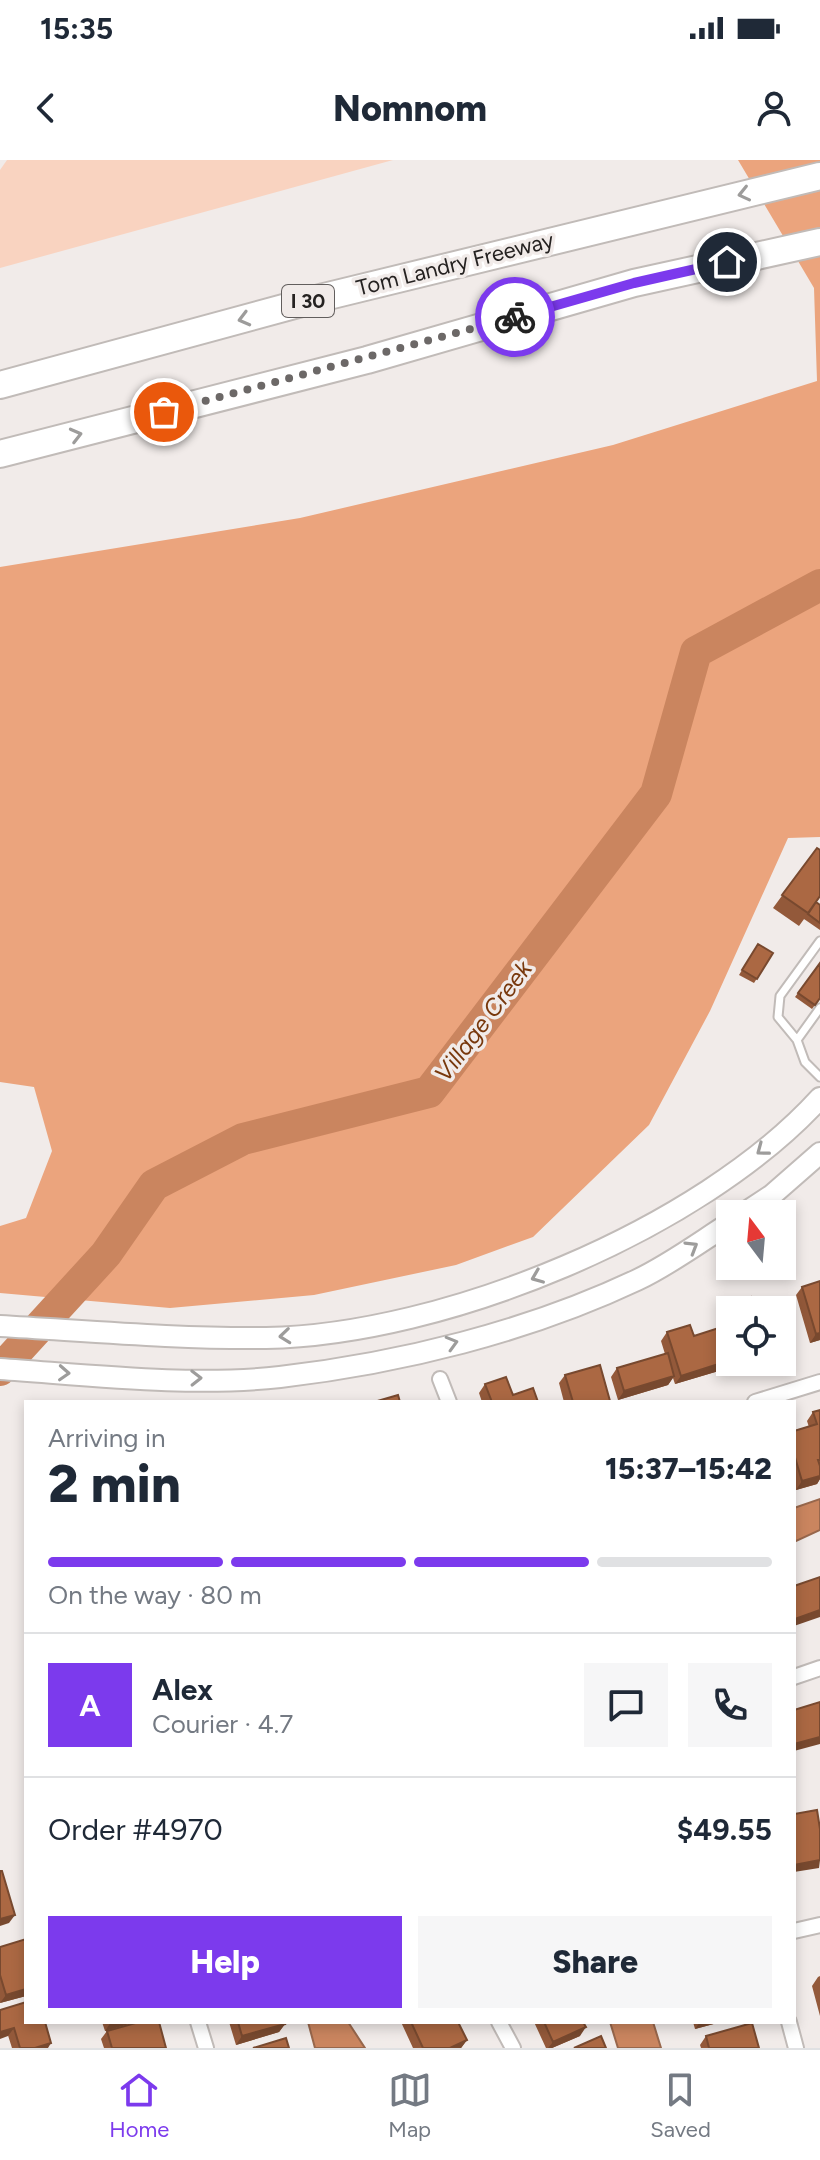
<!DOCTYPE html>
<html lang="en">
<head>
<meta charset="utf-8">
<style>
  body { margin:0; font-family:Figtree,sans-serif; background:#f6f6f7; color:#1f2937; height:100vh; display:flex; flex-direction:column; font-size:30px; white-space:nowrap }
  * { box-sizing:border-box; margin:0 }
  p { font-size:26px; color:#747a83 }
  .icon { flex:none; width:44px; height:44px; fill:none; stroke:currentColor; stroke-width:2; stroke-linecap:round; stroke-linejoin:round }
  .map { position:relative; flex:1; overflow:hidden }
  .sheet { position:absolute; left:24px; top:1240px; width:772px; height:624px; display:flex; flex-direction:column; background:#fff; border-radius:0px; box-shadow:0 4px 12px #0003 }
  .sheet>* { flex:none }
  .needle { width:52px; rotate:344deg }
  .tools { position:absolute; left:716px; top:1040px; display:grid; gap:16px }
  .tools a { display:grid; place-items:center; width:80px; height:80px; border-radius:0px; background:#fff; box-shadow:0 4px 12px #0003; font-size:40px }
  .pin { position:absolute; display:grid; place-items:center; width:68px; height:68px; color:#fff; margin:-34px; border:4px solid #fff; border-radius:50%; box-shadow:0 2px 8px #0007 }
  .courier { position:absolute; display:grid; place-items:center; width:80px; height:80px; margin:-40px; border:6px solid #7c3aed; border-radius:50%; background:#fff; color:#222; box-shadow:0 2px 10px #0007 }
  .head em { font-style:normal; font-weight:800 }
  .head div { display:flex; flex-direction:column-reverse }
  .head { display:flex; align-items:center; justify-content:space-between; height:136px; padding:0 24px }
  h1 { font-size:52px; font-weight:800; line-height:60px }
  .bar { display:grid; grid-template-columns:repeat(4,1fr); gap:12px 8px; align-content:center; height:96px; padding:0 24px }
  .bar i { height:10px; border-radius:6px; background:#e0e1e3 }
  .bar .on { background:#7c3aed }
  .bar p { grid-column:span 4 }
  .line { display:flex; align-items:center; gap:20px; padding:0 24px; border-top:2px solid #e0e1e3 }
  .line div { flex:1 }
  .round { display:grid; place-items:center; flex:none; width:84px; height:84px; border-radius:0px; background:#f6f6f7 }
  .button { display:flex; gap:16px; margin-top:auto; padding:16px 24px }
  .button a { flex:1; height:92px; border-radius:0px; background:#7c3aed; color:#fff; font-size:32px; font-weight:800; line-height:92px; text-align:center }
  .button a+a { background:#f6f6f7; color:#1f2937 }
  .status { display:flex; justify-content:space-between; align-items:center; height:56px; padding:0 40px; background:#fff; direction:ltr }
  .status svg { height:22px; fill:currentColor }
  header { display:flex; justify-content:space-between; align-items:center; height:104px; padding:0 24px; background:#fff; font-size:36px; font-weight:800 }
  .menu { display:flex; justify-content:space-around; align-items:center; height:112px; border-top:2px solid #e0e1e3; background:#fff; font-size:22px; color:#747a83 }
  .menu a { display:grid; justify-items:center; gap:4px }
  .menu .on { color:#7c3aed }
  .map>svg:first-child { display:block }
  .green { fill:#f9d3c0 }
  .forest { fill:#eba47d }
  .water { fill:#ca855f; stroke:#98674c; stroke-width:2 }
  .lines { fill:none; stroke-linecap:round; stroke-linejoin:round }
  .river { stroke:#ca855f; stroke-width:32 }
  .service-casing { stroke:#c1bbb8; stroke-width:11 }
  .minor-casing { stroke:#c1bbb8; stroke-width:18 }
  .secondary-casing { stroke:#c1bbb8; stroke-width:24 }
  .motorway-casing { stroke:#c1bbb8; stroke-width:30 }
  .service { stroke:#fff; stroke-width:7 }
  .minor { stroke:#fff; stroke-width:14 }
  .secondary { stroke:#fff; stroke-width:20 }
  .motorway { stroke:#fff; stroke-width:26 }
  .wall { fill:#93593a }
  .shaded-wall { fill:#78492f }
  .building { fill:#ab6843; stroke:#78492f; stroke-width:2 }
  .oneway { stroke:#9d9c9b }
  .done { stroke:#6c6867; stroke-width:8; stroke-dasharray:0 14.4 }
  .route { stroke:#7c3aed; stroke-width:10 }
  .labels { text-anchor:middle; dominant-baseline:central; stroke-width:7; stroke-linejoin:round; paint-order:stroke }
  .shield { fill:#f1ebe9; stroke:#625e5d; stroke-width:2 }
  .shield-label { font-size:20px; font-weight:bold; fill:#252221 }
  .street-label { font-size:22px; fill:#252221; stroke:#f1ebe9 }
  .water-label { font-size:24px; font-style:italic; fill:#78380c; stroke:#f1ebe9 }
</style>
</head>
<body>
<div class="status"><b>15:35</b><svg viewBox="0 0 49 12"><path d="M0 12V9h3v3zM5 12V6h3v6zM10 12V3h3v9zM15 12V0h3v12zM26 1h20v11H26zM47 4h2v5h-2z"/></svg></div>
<header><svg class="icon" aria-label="back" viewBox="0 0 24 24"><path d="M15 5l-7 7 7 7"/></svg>Nomnom<svg class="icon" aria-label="person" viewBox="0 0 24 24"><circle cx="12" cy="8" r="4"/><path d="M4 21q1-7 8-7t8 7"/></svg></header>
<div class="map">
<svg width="820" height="1888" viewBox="0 0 820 1888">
  <rect width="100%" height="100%" fill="#f1ebe9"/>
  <!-- green -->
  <path class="green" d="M7,0H393L0,108V10Z"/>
  <!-- forest -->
  <path class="forest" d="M738,0H820V677L788,678L710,851L649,965L533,1077L456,1105L314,1135L170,1148L0,1133V1066L26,1058L52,991L34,927L0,922V407L300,358L613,285L817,221L814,128Z"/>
  <!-- water -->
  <path class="water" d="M820,1339V1370L794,1382V1348Z
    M308,1862H348L365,1888H315Z
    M610,1862H653L661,1888H618Z"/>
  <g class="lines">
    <!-- river -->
    <path class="river" d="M0,1210L106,1094L154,1025L243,979L429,932L656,634L696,492L820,425"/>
    <!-- service casing -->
    <g class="service-casing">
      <path id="service" d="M820,848L797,880L805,902L820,917
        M797,880L778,857L780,836L820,781"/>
    </g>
    <!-- minor casing -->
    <g class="minor-casing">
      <path id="minor" d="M440,1219L449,1242
        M755,1242L820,1222
        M794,1517L820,1508
        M794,1771L820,1765
        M198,1862L206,1888
        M499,1862L513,1888
        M789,1862L796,1888"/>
    </g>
    <!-- secondary casing -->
    <g class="secondary-casing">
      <path id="secondary" d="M743,1054L772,1035L820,993
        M0,1166C88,1171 178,1179 266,1178C444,1175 700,1070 820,938
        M0,1209C88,1215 192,1227 280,1217C400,1203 527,1172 637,1120C669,1105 700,1082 730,1063"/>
    </g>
    <!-- motorway casing -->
    <g class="motorway-casing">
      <path id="motorway" d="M0,225L324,137L820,16
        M0,294L367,200L634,123L820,82"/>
    </g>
    <!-- service -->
    <use href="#service" class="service"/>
    <!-- minor -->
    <use href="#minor" class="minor"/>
    <!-- secondary -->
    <use href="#secondary" class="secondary"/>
    <!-- motorway -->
    <use href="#motorway" class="motorway"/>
  </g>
  <!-- wall -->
  <path class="wall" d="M817,688L820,737L799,766L773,748Z
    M816,742L820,745V770L804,759Z
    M758,784L773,793L754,823L739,815Z
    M820,803V838L812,849L795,837Z
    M820,1121V1180L810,1183L796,1135L802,1127Z
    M732,1143L755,1150H730V1166L726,1152Z
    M667,1172L694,1176L728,1194L726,1195L722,1210L675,1224L673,1218L668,1225L618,1240L611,1217L617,1208L665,1194L661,1181Z
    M565,1215L610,1242H564L559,1223Z
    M485,1224L513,1235L538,1242H482L479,1233Z
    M820,1250V1319L817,1324L796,1330L794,1324V1271L809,1267L807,1261L813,1252Z
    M0,1787L26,1836L0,1843Z
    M820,1816V1856L812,1826L818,1817Z
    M0,1850L48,1888H12Z
    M102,1862H136L105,1871Z
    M229,1862H284L285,1864L279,1872L236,1885Z
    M401,1862H458L467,1880L461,1888H413Z
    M534,1862H583L580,1876L552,1888H546Z
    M693,1862H721L695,1869Z
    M107,1871L166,1888H104L101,1879Z
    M706,1876L759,1888H701L700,1885Z"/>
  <!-- shaded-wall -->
  <path class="shaded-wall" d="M820,1173V1180L810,1183L816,1174Z
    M793,1184L787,1192L782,1194V1187Z
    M730,1186V1191L728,1194L718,1197L724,1188Z
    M728,1201L722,1210L675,1224L681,1216Z
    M674,1216L668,1225L618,1240L624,1231Z
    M820,1316V1319L817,1324L796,1330L802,1321Z
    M820,1450V1457L794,1466L795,1459Z
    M820,1577V1584L794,1591V1584Z
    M820,1700L819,1708L794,1712V1705Z
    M15,1755L9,1763L0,1766V1759Z
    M26,1829V1836L0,1843L6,1835Z
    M111,1862H136L105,1871Z
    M700,1862H721L695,1869Z
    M285,1864L279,1872L236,1885L242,1876Z
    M586,1867L580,1876L552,1888H548L553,1882Z
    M14,1868L8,1876L0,1879V1872Z
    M467,1880L461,1888H450Z
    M51,1883L48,1888H35Z"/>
  <!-- building -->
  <path class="building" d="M817,688L820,690V736L808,753L782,735Z
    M816,742L820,745V763L808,754Z
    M758,784L773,793L757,819L742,810Z
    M820,803V838L815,845L798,833Z
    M820,1121V1173L816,1174L802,1127Z
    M751,1137L755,1150H734L732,1143Z
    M784,1152L793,1184L782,1187V1153Z
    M690,1165L694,1176L728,1165L730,1171V1186L724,1188L728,1201L681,1216L667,1172Z
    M668,1193L674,1216L624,1231L617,1208Z
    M600,1205L610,1241L573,1242L565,1215Z
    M506,1217L513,1235L533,1228L538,1242H492L485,1224Z
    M398,1235L400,1242H374Z
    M820,1250V1300H818L820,1306V1316L802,1321L794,1294V1271L817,1264L813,1252Z
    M820,1417V1450L795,1459L794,1426Z
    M820,1542V1577L794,1584V1550Z
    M817,1650L820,1669V1700L794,1705V1654Z
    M0,1711H2L15,1755L0,1759Z
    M26,1779V1829L6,1835L0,1815V1787Z
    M26,1842V1862H45L51,1883L35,1888H20L14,1868L0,1872V1850Z
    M139,1862H159L166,1888H112L107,1871Z
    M238,1862H284L285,1864L242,1876Z
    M411,1862H458L467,1880L450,1888H423Z
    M544,1862H583L586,1867L553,1882Z
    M752,1863L759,1888H709L706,1876Z
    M601,1876L606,1888H574Z
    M286,1878L289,1888H253Z"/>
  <!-- one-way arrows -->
  <defs><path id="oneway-chevron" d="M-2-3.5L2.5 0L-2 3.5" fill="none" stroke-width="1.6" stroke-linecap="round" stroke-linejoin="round" transform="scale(2)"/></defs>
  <g class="oneway">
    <use href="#oneway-chevron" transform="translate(744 34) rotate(167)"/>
    <use href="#oneway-chevron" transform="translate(244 159) rotate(165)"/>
    <use href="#oneway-chevron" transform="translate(76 275) rotate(-14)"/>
    <use href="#oneway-chevron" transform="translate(762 990) rotate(143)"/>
    <use href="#oneway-chevron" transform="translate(692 1087) rotate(-31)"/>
    <use href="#oneway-chevron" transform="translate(537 1117) rotate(158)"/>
    <use href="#oneway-chevron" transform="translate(285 1176) rotate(174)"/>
    <use href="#oneway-chevron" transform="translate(452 1183) rotate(-16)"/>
    <use href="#oneway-chevron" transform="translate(64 1213) rotate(3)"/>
    <use href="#oneway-chevron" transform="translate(196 1218) rotate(-1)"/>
  </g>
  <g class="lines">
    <!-- done -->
    <path class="done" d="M164,252L515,157"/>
    <!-- route -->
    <path class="route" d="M515,157L634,123L727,102"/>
  </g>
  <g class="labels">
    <!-- shield labels -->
    <rect class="shield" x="282" y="125" width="52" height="32" rx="6"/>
    <g class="shield-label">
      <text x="308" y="141">I 30</text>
    </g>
    <!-- street labels -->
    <g class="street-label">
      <text transform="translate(455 104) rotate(-14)">Tom Landry Freeway</text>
    </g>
    <!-- water labels -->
    <g class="water-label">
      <text transform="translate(483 861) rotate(-53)">Village Creek</text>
    </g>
  </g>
</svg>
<div class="tools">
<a><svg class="needle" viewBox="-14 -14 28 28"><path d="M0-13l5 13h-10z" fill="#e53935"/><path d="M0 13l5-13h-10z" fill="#747a83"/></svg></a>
<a><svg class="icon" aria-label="locate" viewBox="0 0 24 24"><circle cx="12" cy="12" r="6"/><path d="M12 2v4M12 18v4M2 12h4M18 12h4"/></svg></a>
</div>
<div class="pin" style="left:164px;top:252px;background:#ea580c"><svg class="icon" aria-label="bag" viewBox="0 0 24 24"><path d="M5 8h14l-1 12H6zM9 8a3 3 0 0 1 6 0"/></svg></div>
<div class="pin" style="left:727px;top:102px;background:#1f2937"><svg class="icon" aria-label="home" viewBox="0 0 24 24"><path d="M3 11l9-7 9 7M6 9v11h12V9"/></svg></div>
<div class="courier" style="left:515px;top:157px"><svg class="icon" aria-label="bike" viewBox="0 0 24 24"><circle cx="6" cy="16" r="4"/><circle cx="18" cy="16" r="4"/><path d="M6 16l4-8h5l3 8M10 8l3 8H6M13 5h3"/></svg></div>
<section class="sheet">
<div class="head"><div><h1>2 min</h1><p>Arriving in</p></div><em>15:37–15:42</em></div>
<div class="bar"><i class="on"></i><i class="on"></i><i class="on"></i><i></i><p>On the way · 80 m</p></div>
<div class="line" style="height:144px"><b class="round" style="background:#7c3aed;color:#fff">A</b><div><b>Alex</b><p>Courier · 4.7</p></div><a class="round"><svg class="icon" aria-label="chat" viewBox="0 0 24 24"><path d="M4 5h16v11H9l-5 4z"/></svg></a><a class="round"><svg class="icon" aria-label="phone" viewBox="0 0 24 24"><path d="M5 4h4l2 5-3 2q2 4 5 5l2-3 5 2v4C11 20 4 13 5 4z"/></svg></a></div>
<div class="line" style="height:104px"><div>Order #4970</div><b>$49.55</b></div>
<div class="button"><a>Help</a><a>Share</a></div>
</section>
</div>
<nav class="menu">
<a class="on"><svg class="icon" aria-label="home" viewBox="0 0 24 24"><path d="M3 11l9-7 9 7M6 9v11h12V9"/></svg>Home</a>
<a><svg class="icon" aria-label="map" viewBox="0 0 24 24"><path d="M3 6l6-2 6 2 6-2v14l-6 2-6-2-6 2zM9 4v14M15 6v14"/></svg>Map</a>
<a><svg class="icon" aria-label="saved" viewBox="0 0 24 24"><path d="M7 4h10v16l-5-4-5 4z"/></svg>Saved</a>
</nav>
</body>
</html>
